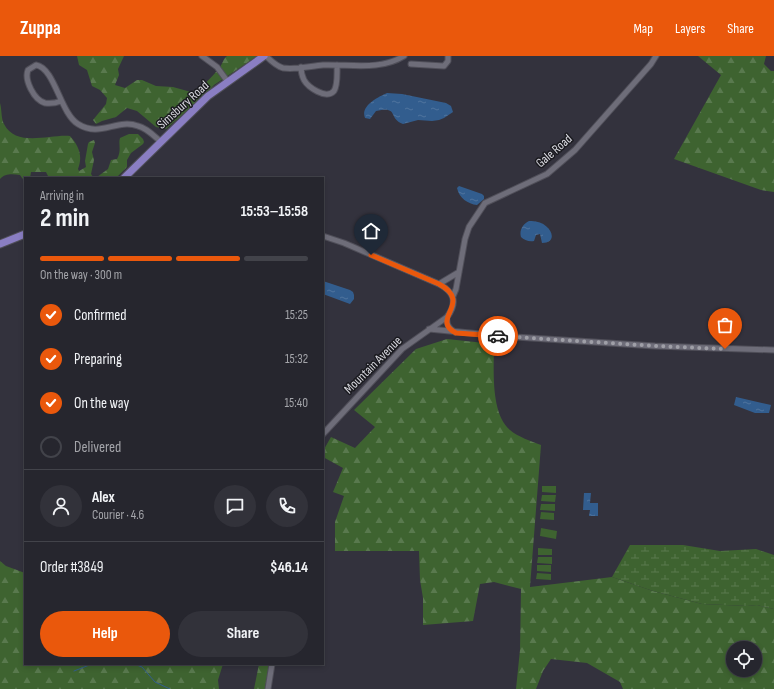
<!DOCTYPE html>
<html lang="en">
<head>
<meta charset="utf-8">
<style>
  body { margin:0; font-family:"Sofia Sans Condensed",sans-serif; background:#32323a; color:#f1f3f6; height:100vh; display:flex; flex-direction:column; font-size:15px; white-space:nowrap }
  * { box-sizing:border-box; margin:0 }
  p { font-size:13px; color:#a4a5aa }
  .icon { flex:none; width:22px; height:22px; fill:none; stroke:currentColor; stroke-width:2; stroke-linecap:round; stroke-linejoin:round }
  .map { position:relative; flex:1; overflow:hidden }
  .details { position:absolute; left:24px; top:121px; width:300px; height:488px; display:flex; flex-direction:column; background:#26262e; border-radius:0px; box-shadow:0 2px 6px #0003,0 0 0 1px #42434a }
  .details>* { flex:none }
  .buttons { position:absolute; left:726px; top:585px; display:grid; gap:8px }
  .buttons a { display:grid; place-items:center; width:36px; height:36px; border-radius:50%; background:#26262e; box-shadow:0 2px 6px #0003,0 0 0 1px #42434a; font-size:20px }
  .pin { position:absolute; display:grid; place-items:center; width:34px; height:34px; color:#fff; margin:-41px -17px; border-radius:50% 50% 50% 0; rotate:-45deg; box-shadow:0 0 4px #0007 }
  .pin .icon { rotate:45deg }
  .courier { position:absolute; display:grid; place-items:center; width:40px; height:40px; margin:-20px; border:3px solid #ea580c; border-radius:50%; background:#fff; color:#222; box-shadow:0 1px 5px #0007 }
  .overview em { font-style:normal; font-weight:700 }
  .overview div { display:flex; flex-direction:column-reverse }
  .overview { display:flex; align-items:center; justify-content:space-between; height:68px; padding:0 16px }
  h1 { font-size:26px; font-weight:700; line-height:30px }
  .bar { display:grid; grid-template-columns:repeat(4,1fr); gap:6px 4px; align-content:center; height:48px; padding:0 16px }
  .bar i { height:5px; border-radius:3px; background:#42434a }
  .bar .on { background:#ea580c }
  .bar p { grid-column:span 4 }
  .line { display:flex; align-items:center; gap:10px; padding:0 16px; border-top:1px solid #42434a }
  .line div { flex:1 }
  .round { display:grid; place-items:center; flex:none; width:42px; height:42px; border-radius:21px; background:#32323a }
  ol { padding:0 16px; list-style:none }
  li { display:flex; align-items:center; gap:12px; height:44px }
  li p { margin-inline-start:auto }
  li .icon { padding:4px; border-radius:50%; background:#ea580c; color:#fff; stroke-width:4 }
  li:last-child { color:#a4a5aa }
  li i { width:22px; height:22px; border:2px solid #42434a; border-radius:50% }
  .action { display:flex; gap:8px; margin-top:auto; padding:8px 16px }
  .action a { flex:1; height:46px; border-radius:24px; background:#ea580c; color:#fff; font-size:16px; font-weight:700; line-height:46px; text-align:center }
  .action a+a { background:#32323a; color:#f1f3f6 }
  header { display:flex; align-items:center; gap:24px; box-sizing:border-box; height:56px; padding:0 20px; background:#ea580c; color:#fff }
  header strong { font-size:19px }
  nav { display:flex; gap:22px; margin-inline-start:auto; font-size:14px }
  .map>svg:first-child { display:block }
  .forest { fill:url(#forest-firs); fill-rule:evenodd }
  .wetland { fill:url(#wetland-marsh) }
  .garden { fill:#3e6330 }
  .water { fill:url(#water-ripples) }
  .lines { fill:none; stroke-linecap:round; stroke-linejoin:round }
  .stream { stroke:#325d8e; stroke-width:1 }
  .minor-casing { stroke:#504f59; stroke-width:7 }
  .major-casing { stroke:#504f59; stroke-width:9 }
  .minor { stroke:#6e6d79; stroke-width:5 }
  .major { stroke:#8a7ec3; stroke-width:7 }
  .done { stroke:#9f9fa7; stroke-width:4; stroke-dasharray:0 7.2 }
  .route { stroke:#ea580c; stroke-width:5 }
  .labels { text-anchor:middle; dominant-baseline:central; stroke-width:3; stroke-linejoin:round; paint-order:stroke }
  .street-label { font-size:13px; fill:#d9d9e0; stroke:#1b1b20 }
</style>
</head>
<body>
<header>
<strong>Zuppa</strong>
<nav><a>Map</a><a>Layers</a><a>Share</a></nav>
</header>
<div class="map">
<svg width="774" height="633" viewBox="0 0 774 633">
  <defs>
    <pattern id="forest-firs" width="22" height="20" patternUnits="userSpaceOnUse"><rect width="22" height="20" fill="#3e6330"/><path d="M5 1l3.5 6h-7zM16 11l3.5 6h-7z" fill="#59794e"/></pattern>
    <pattern id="wetland-marsh" width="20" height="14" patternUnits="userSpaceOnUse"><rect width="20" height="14" fill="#3e6330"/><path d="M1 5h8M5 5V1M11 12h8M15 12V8" fill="none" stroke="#59794e"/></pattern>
    <pattern id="water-ripples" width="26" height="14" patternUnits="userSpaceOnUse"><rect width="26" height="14" fill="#325d8e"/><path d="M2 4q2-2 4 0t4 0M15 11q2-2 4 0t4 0" fill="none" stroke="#4f749e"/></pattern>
  </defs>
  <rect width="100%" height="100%" fill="#33323d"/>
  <!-- forest -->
  <path class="forest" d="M77,0H124L118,13L119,19L115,29L125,32L137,24H142L156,30L173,31L191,36C203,31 212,21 220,11C223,7 223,3 227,0H257L214,29L205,39L166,73L156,71L137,55L127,52L116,61L102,65L96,68L93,64L106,48L107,42L100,34L92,30L87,14L79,9Z
    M698,0H766L764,8L771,15H774V136L761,134L674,103L721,19Z
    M0,47C2,54 1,63 4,68C16,92 50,78 70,80C79,90 83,100 78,113L79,115L86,111L85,105L88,88L89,86L94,84L95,87L92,96L94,104L91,118L93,121H97L108,113L111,104L117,103C122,94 118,88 120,82L129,78H138L143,83L144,86L143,88L131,97L127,104V111L116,122H49L46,116H31L30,122H25V126L20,119C13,118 5,117 0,123Z
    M447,283L494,288C494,312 490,357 510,374C516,380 533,386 541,389L530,531L612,521L653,535L702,548L747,550L757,549L774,553V633H623L620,626L587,607L551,603L543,615L536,633H516L520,594L521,533L494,526L480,528L473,565L423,569V542L420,524L419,495H335V466L344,440L333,436L343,412L323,401V395L331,381L355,392L375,371L354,354L416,293ZM733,592H755V614H733Z
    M0,505L6,510L25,517V608H223L218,624L219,633H0Z
    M259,608H269L265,633H254Z"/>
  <!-- wetland -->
  <path class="wetland" d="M630,489H683L720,495L756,493L774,499V553L757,549L747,550L702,548L653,535L612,521Z"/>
  <!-- garden -->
  <path class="garden" d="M542,430H556V437L542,436Z
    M542,439H556L555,446L541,445Z
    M541,448H555V455L540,454Z
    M541,456L554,457V464L540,463Z
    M541,472L557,475L556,483L540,480Z
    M538,492L552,493V499H538Z
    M538,501H552V508L537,507Z
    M537,509H551V516L537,515Z
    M537,517L551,518V524L536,523Z"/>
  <!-- water -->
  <path class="water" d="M387,37L402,38L446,47L451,50L453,56L444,62L439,64L432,65L418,64L403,68C387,62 400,50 376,55L370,63L365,62C360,50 378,41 387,37Z
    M459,130L482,138L484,140V143L477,149C468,148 459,142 457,132Z
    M529,165C550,163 561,187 542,187L540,178L536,179L534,185C529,186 524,184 521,181C519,174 523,168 529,165Z
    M323,225L350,234L353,236L354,239V243L350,248L323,238Z
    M736,341L771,349L769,357H755L734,349Z
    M584,437H591L590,447H598V460H589L590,454H583Z"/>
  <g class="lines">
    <!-- stream -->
    <path class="stream" d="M134,608L142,611L155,626L170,633
      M74,615L92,608"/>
    <!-- minor casing -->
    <g class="minor-casing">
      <path id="minor" d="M202,0L217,11L228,26
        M266,0C271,5 276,10 283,12C296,14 311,10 323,9C350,8 380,15 404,0
        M411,8L444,10L448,5V0
        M301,11C301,15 302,20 304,24C308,31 326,44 334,35C338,29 337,16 337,9
        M61,45C56,47 51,48 45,47C34,44 24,24 28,14L36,9C55,12 60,57 78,68C100,82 117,62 138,70C147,72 154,80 161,86
        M323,180L344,187L439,228C454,236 458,246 447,261L402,293L323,378
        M439,228L459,216
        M453,240L456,233L465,183L469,171L485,147L547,118L575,94L651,8L656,0
        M447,261C446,267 449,273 455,276
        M429,273L501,280L655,290L774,294
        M268,633L272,608"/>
    </g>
    <!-- major casing -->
    <g class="major-casing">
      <path id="major" d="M124,122L208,40L264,0
        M0,188L25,178"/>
    </g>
    <!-- minor -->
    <use href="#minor" class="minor"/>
    <!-- major -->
    <use href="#major" class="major"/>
  </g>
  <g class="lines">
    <!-- done -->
    <path class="done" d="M498,280L656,290L725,293"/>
    <!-- route -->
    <path class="route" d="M371,199L439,228C474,247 429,263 456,277L498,280"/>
  </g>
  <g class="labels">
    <!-- street labels -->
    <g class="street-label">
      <text transform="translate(183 49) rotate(-42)">Simsbury Road</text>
      <text transform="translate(554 95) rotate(-41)">Gale Road</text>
      <text transform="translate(373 309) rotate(-45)">Mountain Avenue</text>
    </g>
  </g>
</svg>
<div class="buttons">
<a><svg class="icon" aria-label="locate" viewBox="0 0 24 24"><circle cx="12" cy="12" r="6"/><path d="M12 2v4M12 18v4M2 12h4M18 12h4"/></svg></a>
</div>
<div class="pin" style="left:725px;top:293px;background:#ea580c"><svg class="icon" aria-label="bag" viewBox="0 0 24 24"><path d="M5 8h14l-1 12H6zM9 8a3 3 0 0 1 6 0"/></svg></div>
<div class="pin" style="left:371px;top:199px;background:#1f2937"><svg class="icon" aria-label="home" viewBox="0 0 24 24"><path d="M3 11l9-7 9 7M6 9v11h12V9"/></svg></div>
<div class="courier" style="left:498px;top:280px"><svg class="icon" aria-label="car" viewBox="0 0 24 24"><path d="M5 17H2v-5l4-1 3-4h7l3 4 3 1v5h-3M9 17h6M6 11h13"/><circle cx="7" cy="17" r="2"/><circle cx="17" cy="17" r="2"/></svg></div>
<section class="details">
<div class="overview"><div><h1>2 min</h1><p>Arriving in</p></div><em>15:53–15:58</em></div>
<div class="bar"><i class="on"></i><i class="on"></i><i class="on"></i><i></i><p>On the way · 300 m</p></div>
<ol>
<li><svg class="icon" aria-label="check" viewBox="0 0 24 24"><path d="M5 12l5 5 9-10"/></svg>Confirmed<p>15:25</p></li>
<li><svg class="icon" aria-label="check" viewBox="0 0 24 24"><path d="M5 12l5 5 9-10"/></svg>Preparing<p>15:32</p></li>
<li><svg class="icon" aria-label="check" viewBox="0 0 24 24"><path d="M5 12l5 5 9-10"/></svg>On the way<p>15:40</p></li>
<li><i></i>Delivered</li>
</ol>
<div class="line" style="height:72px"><a class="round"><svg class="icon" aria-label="person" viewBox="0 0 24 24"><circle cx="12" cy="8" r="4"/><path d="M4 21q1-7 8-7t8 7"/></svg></a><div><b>Alex</b><p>Courier · 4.6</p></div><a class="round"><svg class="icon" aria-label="chat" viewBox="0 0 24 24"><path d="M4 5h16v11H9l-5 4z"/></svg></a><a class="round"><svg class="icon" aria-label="phone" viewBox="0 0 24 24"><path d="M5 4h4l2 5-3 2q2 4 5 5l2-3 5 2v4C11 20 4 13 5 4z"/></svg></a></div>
<div class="line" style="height:52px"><div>Order #3849</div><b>$46.14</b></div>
<div class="action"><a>Help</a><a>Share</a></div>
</section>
</div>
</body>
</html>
